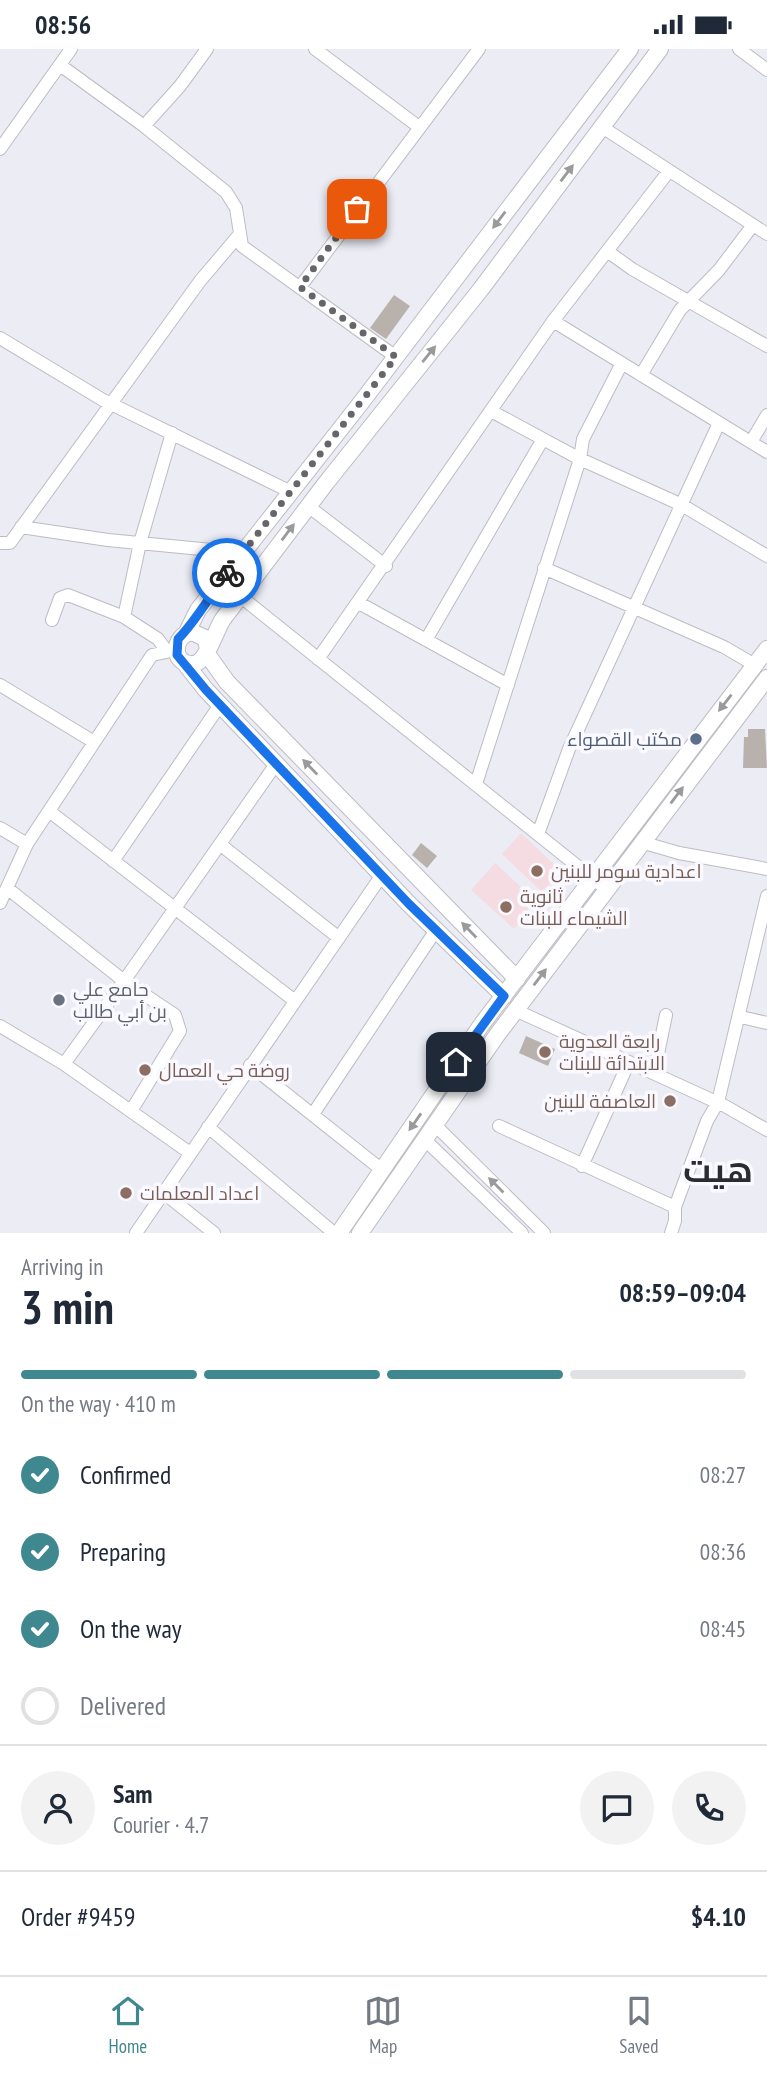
<!DOCTYPE html>
<html lang="en">
<head>
<meta charset="utf-8">
<style>
  body { margin:0; font-family:"PT Sans Narrow",Cairo,sans-serif; background:#f2f2f3; color:#1f2937; height:100vh; display:flex; flex-direction:column; font-size:26px; white-space:nowrap }
  * { box-sizing:border-box; margin:0 }
  p { font-size:23px; color:#747a83 }
  .icon { flex:none; width:38px; height:38px; fill:none; stroke:currentColor; stroke-width:2; stroke-linecap:round; stroke-linejoin:round }
  .map { position:relative; height:1184px; overflow:hidden }
  .sheet { display:flex; flex-direction:column; background:#fff; flex:1 }
  .sheet>* { flex:none }
  .pin { position:absolute; display:grid; place-items:center; width:60px; height:60px; color:#fff; margin:-30px; border-radius:14px; box-shadow:0 4px 10px #0006 }
  .courier { position:absolute; display:grid; place-items:center; width:70px; height:70px; margin:-35px; border:5px solid #1a73e8; border-radius:50%; background:#fff; color:#222; box-shadow:0 2px 9px #0007 }
  .head em { font-style:normal; font-weight:700 }
  .head div { display:flex; flex-direction:column-reverse }
  .head { display:flex; align-items:center; justify-content:space-between; height:119px; padding:0 21px }
  h1 { font-size:46px; font-weight:700; line-height:52px }
  .bar { display:grid; grid-template-columns:repeat(4,1fr); gap:10px 7px; align-content:center; height:84px; padding:0 21px }
  .bar i { height:9px; border-radius:5px; background:#e0e1e3 }
  .bar .selected { background:#40888f }
  .bar p { grid-column:span 4 }
  .line { display:flex; align-items:center; gap:18px; padding:0 21px; border-top:2px solid #e0e1e3 }
  .line div { flex:1 }
  .round { display:grid; place-items:center; flex:none; width:74px; height:74px; border-radius:37px; background:#f2f2f3 }
  ol { padding:0 21px; list-style:none }
  li { display:flex; align-items:center; gap:21px; height:77px }
  li p { margin-inline-start:auto }
  li .icon { padding:7px; border-radius:50%; background:#40888f; color:#fff; stroke-width:4 }
  li:last-child { color:#747a83 }
  li i { width:38px; height:38px; border:4px solid #e0e1e3; border-radius:50% }
  .status { display:flex; justify-content:space-between; align-items:center; height:49px; padding:0 35px; background:#fff; direction:ltr }
  .status svg { height:19px; fill:currentColor }
  .tab-bar { display:flex; justify-content:space-around; align-items:center; height:98px; border-top:2px solid #e0e1e3; background:#fff; font-size:19px; color:#747a83 }
  .tab-bar a { display:grid; justify-items:center; gap:4px }
  .tab-bar .selected { color:#40888f }
  .map>svg:first-child { display:block }
  .education { fill:#f5dbe2 }
  .building { fill:#b9b2ac }
  .lines { fill:none; stroke-linecap:round; stroke-linejoin:round }
  .minor-casing { stroke:#bcbcc4; stroke-width:14 }
  .tertiary-casing { stroke:#bcbcc4; stroke-width:18 }
  .minor { stroke:#fff; stroke-width:12 }
  .tertiary { stroke:#fff; stroke-width:16 }
  .oneway { fill:#9a999b }
  .done { stroke:#66656b; stroke-width:7; stroke-dasharray:0 12.6 }
  .route { stroke:#1a73e8; stroke-width:9 }
  .service-dot { fill:#5c6f8a; stroke:#faf9ff; stroke-width:2.5 }
  .education-dot { fill:#8d6e63; stroke:#faf9ff; stroke-width:2.5 }
  .worship-dot { fill:#6b7280; stroke:#faf9ff; stroke-width:2.5 }
  .labels { text-anchor:middle; dominant-baseline:central; stroke-width:7; stroke-linejoin:round; paint-order:stroke }
  .service-label { font-size:19px; fill:#4e5e75; stroke:#faf9ff; text-anchor:end }
  .education-label { font-size:19px; fill:#785e54; stroke:#faf9ff; text-anchor:start }
  .worship-label { font-size:19px; fill:#5b616d; stroke:#faf9ff; text-anchor:start }
  .town-label { font-size:33px; font-weight:bold; fill:#2b2b32; stroke:#faf9ff }
</style>
</head>
<body>
<div class="status"><b>08:56</b><svg viewBox="0 0 49 12"><path d="M0 12V9h3v3zM5 12V6h3v6zM10 12V3h3v9zM15 12V0h3v12zM26 1h20v11H26zM47 4h2v5h-2z"/></svg></div>
<div class="map">
<svg width="767" height="1184" viewBox="0 0 767 1184">
  <rect width="100%" height="100%" fill="#ececf5"/>
  <!-- education -->
  <path class="education" d="M521,784L561,822L542,843L502,805Z
    M495,814L534,850L527,857L529,864L514,880L471,841Z"/>
  <!-- building -->
  <path class="building" d="M394,246L410,257L386,290L370,279Z
    M748,680H765L767,719H743L744,688H748Z
    M421,794L437,807L427,819L412,806Z
    M526,987L555,1000L548,1017L519,1004Z"/>
  <g class="lines">
    <!-- minor casing -->
    <g class="minor-casing">
      <path id="minor" d="M315,0L419,78
        M739,0L767,21
        M60,16L144,77L226,143L236,159L242,197L396,308
        M144,77L180,37L207,0
        M602,78L767,185
        M0,100L71,0
        M607,202L632,220L767,297
        M300,238L479,0
        M553,272L767,403
        M0,289L103,351L291,443
        M641,326L680,261L719,221L753,176
        M491,362L580,410L682,456L767,507
        M751,393L767,366
        M308,457L386,517
        M21,478L108,491L243,504
        M0,494H10L200,232L239,186
        M544,519L724,598L755,616
        M240,547L606,840
        M359,554L508,636
        M52,571L60,549L68,546L124,568
        M426,591L543,390
        M166,601L158,590L124,568L140,494L172,384
        M318,610L553,272L669,122
        M0,636L94,693
        M476,735L580,410L583,390L622,314
        M49,762L295,952
        M0,779L27,795
        M538,785L569,700L719,374
        M641,793L679,804L767,820
        M221,796L339,889
        M113,812L220,656
        M7,839L124,932L64,1015
        M0,854L27,795L152,606L176,601
        M515,961L725,1057L767,1081
        M741,968L767,974
        M0,977L64,1015L190,1104
        M250,1016L382,1121
        M654,1024L666,966
        M131,1062L180,982L175,966L124,932L276,715
        M313,1065L436,881
        M435,1076L544,1184
        M499,1077L675,1158
        M208,1078L334,1184
        M425,1091L522,1184
        M582,1117L629,1013
        M164,1144L214,1184
        M136,1184L382,826
        M671,1184L675,1172V1158L707,1072L718,1053L767,847"/>
    </g>
    <!-- tertiary casing -->
    <g class="tertiary-casing">
      <path id="tertiary" d="M187,583L198,561L360,355L630,0
        M208,599L205,589L192,583C172,586 171,616 193,615C207,614 215,582 223,570L326,434L481,240L660,0
        M207,605L227,633L517,930
        M184,613L206,641L409,855L504,947
        M339,1184L482,975L767,600
        M360,1184L497,986L767,629"/>
    </g>
    <!-- minor -->
    <use href="#minor" class="minor"/>
    <!-- tertiary -->
    <use href="#tertiary" class="tertiary"/>
  </g>
  <!-- one-way arrows -->
  <defs><path id="oneway-solid" d="M-6-.8H1V-3.2L6.5 0L1 3.2V.8H-6Z" transform="scale(1.75)"/></defs>
  <g class="oneway">
    <use href="#oneway-solid" transform="translate(567 124) rotate(-53)"/>
    <use href="#oneway-solid" transform="translate(499 171) rotate(127)"/>
    <use href="#oneway-solid" transform="translate(429 305) rotate(-51)"/>
    <use href="#oneway-solid" transform="translate(288 483) rotate(-53)"/>
    <use href="#oneway-solid" transform="translate(725 654) rotate(128)"/>
    <use href="#oneway-solid" transform="translate(310 718) rotate(-134)"/>
    <use href="#oneway-solid" transform="translate(677 746) rotate(-53)"/>
    <use href="#oneway-solid" transform="translate(469 881) rotate(-134)"/>
    <use href="#oneway-solid" transform="translate(540 928) rotate(-53)"/>
    <use href="#oneway-solid" transform="translate(415 1073) rotate(125)"/>
    <use href="#oneway-solid" transform="translate(496 1136) rotate(-135)"/>
  </g>
  <g class="lines">
    <!-- done -->
    <path class="done" d="M227,524L396,308L300,238L357,160"/>
    <!-- route -->
    <path class="route" d="M227,524C211,545 196,572 178,590L177,606L206,641L409,855L504,947L456,1013"/>
  </g>
  <!-- markers -->
  <circle class="service-dot" cx="696" cy="690" r="7"/>
  <g class="education-dot">
    <circle cx="537" cy="822" r="7"/>
    <circle cx="506" cy="858" r="7"/>
    <circle cx="545" cy="1003" r="7"/>
    <circle cx="145" cy="1021" r="7"/>
    <circle cx="670" cy="1052" r="7"/>
    <circle cx="126" cy="1144" r="7"/>
  </g>
  <circle class="worship-dot" cx="59" cy="951" r="7"/>
  <g class="labels">
    <!-- service labels -->
    <g class="service-label">
      <text x="682" y="690">مكتب القصواء</text>
    </g>
    <!-- education labels -->
    <g class="education-label">
      <text x="551" y="822">اعدادية سومر للبنين</text>
      <text x="520" y="847">ثانوية<tspan x="520" dy="22">الشيماء للبنات</tspan></text>
      <text x="559" y="992">رابعة العدوية<tspan x="559" dy="22">الابتدائة للبنات</tspan></text>
      <text x="159" y="1021">روضة حي العمال</text>
      <text x="656" y="1052" text-anchor="end">العاصفة للبنين</text>
      <text x="140" y="1144">اعداد المعلمات</text>
    </g>
    <!-- worship labels -->
    <g class="worship-label">
      <text x="73" y="940">جامع علي<tspan x="73" dy="22">بن أبي طالب</tspan></text>
    </g>
    <!-- town labels -->
    <g class="town-label">
      <text x="718" y="1120">هيت</text>
    </g>
  </g>
</svg>
<div class="pin" style="left:357px;top:160px;background:#ea580c"><svg class="icon" aria-label="bag" viewBox="0 0 24 24"><path d="M5 8h14l-1 12H6zM9 8a3 3 0 0 1 6 0"/></svg></div>
<div class="pin" style="left:456px;top:1013px;background:#1f2937"><svg class="icon" aria-label="home" viewBox="0 0 24 24"><path d="M3 11l9-7 9 7M6 9v11h12V9"/></svg></div>
<div class="courier" style="left:227px;top:524px"><svg class="icon" aria-label="bike" viewBox="0 0 24 24"><circle cx="6" cy="16" r="4"/><circle cx="18" cy="16" r="4"/><path d="M6 16l4-8h5l3 8M10 8l3 8H6M13 5h3"/></svg></div>
</div>
<section class="sheet">
<div class="head"><div><h1>3 min</h1><p>Arriving in</p></div><em>08:59–09:04</em></div>
<div class="bar"><i class="selected"></i><i class="selected"></i><i class="selected"></i><i></i><p>On the way · 410 m</p></div>
<ol>
<li><svg class="icon" aria-label="check" viewBox="0 0 24 24"><path d="M5 12l5 5 9-10"/></svg>Confirmed<p>08:27</p></li>
<li><svg class="icon" aria-label="check" viewBox="0 0 24 24"><path d="M5 12l5 5 9-10"/></svg>Preparing<p>08:36</p></li>
<li><svg class="icon" aria-label="check" viewBox="0 0 24 24"><path d="M5 12l5 5 9-10"/></svg>On the way<p>08:45</p></li>
<li><i></i>Delivered</li>
</ol>
<div class="line" style="height:126px"><a class="round"><svg class="icon" aria-label="person" viewBox="0 0 24 24"><circle cx="12" cy="8" r="4"/><path d="M4 21q1-7 8-7t8 7"/></svg></a><div><b>Sam</b><p>Courier · 4.7</p></div><a class="round"><svg class="icon" aria-label="chat" viewBox="0 0 24 24"><path d="M4 5h16v11H9l-5 4z"/></svg></a><a class="round"><svg class="icon" aria-label="phone" viewBox="0 0 24 24"><path d="M5 4h4l2 5-3 2q2 4 5 5l2-3 5 2v4C11 20 4 13 5 4z"/></svg></a></div>
<div class="line" style="height:91px"><div>Order #9459</div><b>$4.10</b></div>
</section>
<nav class="tab-bar">
<a class="selected"><svg class="icon" aria-label="home" viewBox="0 0 24 24"><path d="M3 11l9-7 9 7M6 9v11h12V9"/></svg>Home</a>
<a><svg class="icon" aria-label="map" viewBox="0 0 24 24"><path d="M3 6l6-2 6 2 6-2v14l-6 2-6-2-6 2zM9 4v14M15 6v14"/></svg>Map</a>
<a><svg class="icon" aria-label="saved" viewBox="0 0 24 24"><path d="M7 4h10v16l-5-4-5 4z"/></svg>Saved</a>
</nav>
</body>
</html>
